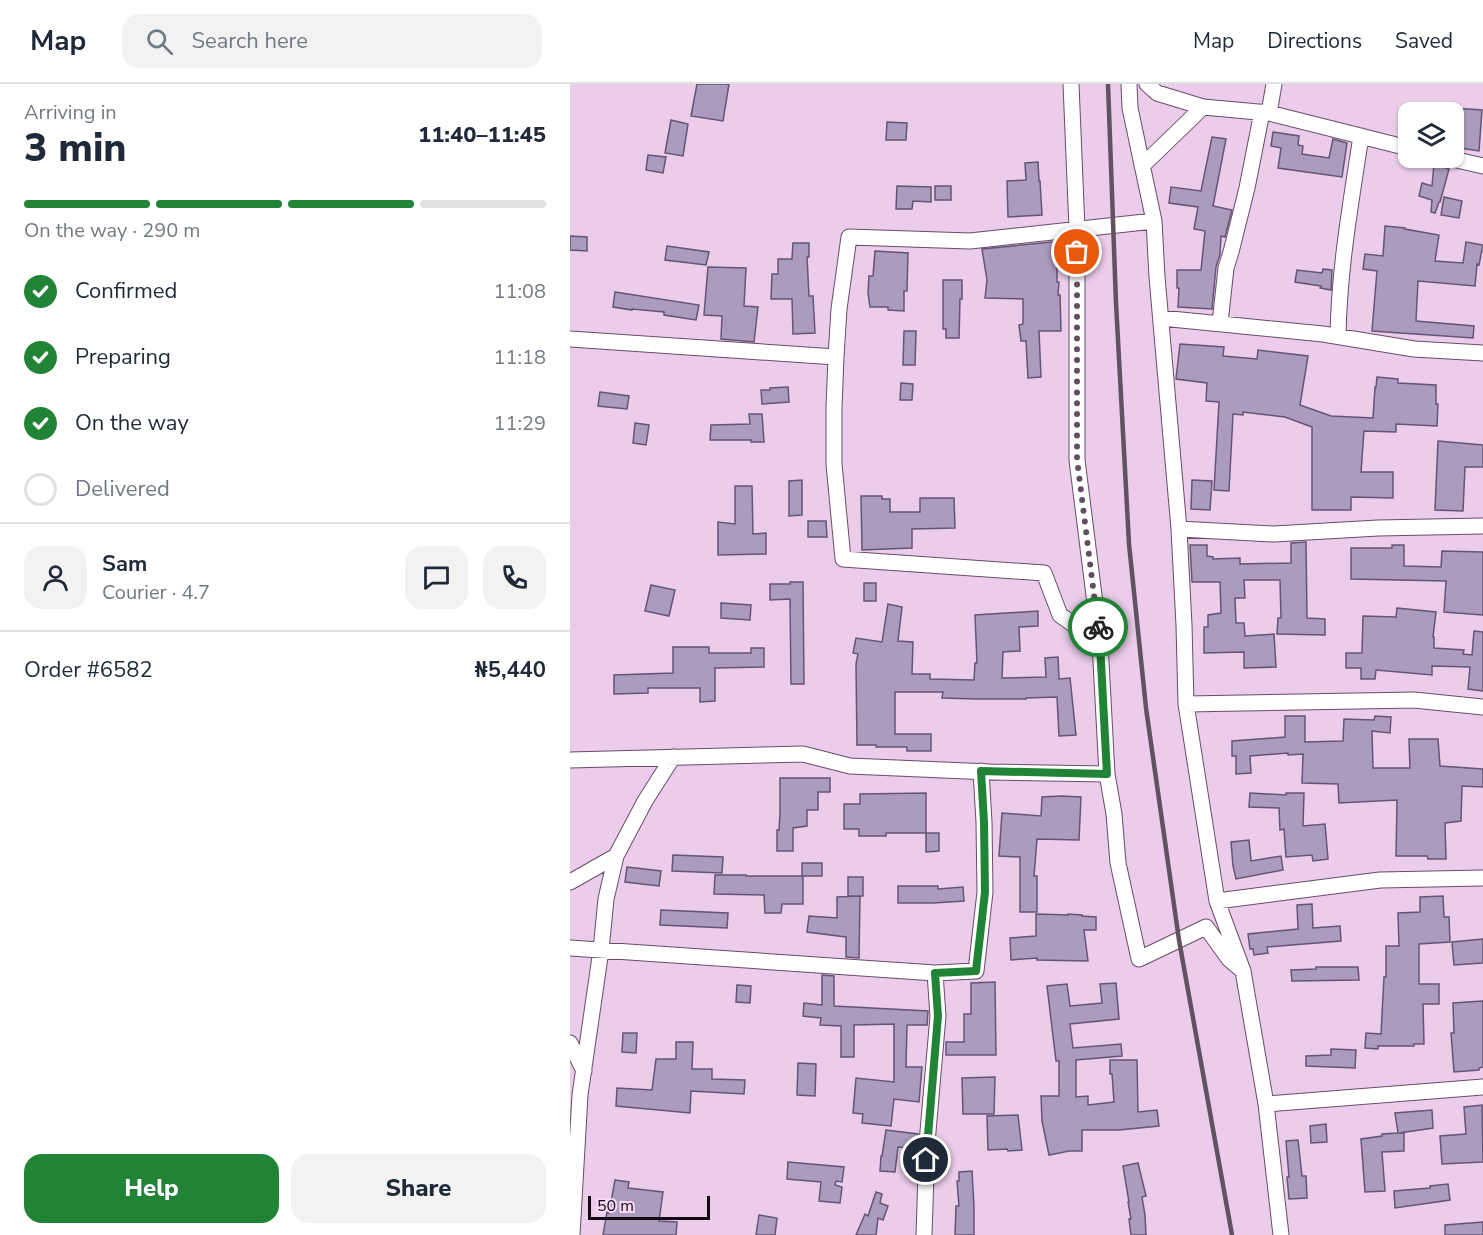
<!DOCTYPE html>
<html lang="en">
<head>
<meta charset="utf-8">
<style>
  body { margin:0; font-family:"Nunito Sans",sans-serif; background:#f2f2f3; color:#1f2937; height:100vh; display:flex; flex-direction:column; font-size:22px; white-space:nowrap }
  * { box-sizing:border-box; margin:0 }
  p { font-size:20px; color:#747a83 }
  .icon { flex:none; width:33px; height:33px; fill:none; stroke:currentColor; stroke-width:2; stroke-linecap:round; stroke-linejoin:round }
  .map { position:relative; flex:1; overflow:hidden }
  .panel { display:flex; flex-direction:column; background:#fff; width:570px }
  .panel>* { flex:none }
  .fabs { position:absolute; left:828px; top:18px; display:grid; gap:12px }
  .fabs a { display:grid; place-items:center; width:66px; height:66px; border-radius:12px; background:#fff; box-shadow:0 2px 4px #0004; font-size:30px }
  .scale { position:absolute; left:18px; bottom:15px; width:122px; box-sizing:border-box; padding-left:6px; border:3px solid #150b15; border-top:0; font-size:16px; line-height:21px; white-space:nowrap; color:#150b15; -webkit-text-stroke:4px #f8d9f7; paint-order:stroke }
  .pin { position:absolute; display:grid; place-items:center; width:51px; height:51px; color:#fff; margin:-26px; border:3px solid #fff; border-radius:50%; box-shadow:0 2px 6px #0007 }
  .courier { position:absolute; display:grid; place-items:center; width:60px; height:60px; margin:-30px; border:4px solid #218336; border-radius:50%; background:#fff; color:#222; box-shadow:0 2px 8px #0007 }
  .headline em { font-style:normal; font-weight:800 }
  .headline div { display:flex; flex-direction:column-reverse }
  .headline { display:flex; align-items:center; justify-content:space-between; height:102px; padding:0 24px }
  h1 { font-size:39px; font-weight:800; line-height:45px }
  .bar { display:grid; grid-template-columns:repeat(4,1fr); gap:9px 6px; align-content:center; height:72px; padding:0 24px }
  .bar i { height:8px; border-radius:4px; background:#e0e1e3 }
  .bar .active { background:#218336 }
  .bar p { grid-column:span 4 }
  .line { display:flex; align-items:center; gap:15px; padding:0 24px; border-top:2px solid #e0e1e3 }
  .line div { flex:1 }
  .round { display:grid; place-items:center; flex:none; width:63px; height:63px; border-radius:18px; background:#f2f2f3 }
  ol { padding:0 24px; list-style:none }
  li { display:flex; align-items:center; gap:18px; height:66px }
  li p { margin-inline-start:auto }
  li .icon { padding:6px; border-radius:50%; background:#218336; color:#fff; stroke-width:4 }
  li:last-child { color:#747a83 }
  li i { width:33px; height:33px; border:3px solid #e0e1e3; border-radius:50% }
  .action { display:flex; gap:12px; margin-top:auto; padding:12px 24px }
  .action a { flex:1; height:69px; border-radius:18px; background:#218336; color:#fff; font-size:24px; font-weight:800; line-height:69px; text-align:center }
  .action a+a { background:#f2f2f3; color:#1f2937 }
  header { display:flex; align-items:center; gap:36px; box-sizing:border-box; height:84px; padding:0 30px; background:#fff; border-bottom:2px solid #e0e1e3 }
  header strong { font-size:28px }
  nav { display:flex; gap:33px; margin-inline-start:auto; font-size:21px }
  .search { width:420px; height:54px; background:#f2f2f3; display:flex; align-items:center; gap:15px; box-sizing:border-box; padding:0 21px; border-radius:18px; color:#747a83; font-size:22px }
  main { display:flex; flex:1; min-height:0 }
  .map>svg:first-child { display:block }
  .building { fill:#ab9bbd; stroke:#645574; stroke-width:1.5 }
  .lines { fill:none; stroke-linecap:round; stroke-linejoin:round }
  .street-casing { stroke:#674d67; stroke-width:17 }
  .street { stroke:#fff; stroke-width:15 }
  .rail { stroke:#625162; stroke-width:4.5 }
  .done { stroke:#604f60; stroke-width:6; stroke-dasharray:0 10.8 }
  .route { stroke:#218336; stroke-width:8 }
</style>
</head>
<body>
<header>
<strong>Map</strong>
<div class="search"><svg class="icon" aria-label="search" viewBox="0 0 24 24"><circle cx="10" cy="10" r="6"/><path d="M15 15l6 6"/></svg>Search here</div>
<nav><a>Map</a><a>Directions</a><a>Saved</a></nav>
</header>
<main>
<section class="panel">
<div class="headline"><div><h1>3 min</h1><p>Arriving in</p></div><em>11:40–11:45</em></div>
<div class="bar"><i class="active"></i><i class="active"></i><i class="active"></i><i></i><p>On the way · 290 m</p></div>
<ol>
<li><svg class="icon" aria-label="check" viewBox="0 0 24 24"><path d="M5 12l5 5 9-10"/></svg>Confirmed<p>11:08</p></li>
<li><svg class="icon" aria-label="check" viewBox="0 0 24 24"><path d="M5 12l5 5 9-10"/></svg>Preparing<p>11:18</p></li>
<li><svg class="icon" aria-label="check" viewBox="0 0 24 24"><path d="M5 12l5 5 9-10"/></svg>On the way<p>11:29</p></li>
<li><i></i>Delivered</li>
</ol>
<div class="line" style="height:108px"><a class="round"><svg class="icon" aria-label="person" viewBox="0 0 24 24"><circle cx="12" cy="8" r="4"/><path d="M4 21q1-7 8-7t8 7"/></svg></a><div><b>Sam</b><p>Courier · 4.7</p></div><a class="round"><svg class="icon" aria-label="chat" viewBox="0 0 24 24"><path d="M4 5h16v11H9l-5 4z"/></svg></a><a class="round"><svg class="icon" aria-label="phone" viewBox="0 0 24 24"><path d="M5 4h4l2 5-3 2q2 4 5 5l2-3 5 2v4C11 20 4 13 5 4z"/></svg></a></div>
<div class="line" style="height:78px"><div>Order #6582</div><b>₦5,440</b></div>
<div class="action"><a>Help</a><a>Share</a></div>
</section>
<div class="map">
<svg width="913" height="1151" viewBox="0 0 913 1151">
  <rect width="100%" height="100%" fill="#ebccea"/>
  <!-- building -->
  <path class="building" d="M127,0H159L153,37L121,32Z
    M884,24L912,26L909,67L884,63Z
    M101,36L118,40L113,72L95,69Z
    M317,38L337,39L336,56H316Z
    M703,48L729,52L728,61L733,62L732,70L759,74L763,55L777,59L772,93L708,84L711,64L701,62Z
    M642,53L656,55L643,122L662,126L655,153L651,152L650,170L646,183L642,225L608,223L609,204H607V186H631L635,147L624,145L628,123L599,119L601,103L631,107Z
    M78,71L96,73L93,89L76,86Z
    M468,78L469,97H470L472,131L438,133L437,97L456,96L455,79Z
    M864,80L879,85L870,118H869L865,129L861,128L862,116L849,112L852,99L862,102Z
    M327,102L361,103V118L343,117L342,125H326Z
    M365,102H381V116H365Z
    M874,113L892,117L889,134L871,131Z
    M815,142L835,144V145L869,151L865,177L893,179L896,158L913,161L909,181L907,180L905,202L848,197L846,237L904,242L903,254L802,247L807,187L793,185L795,170L813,172Z
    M0,152L17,153V167L0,166Z
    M492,157V173H487V198H489L488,211H490L491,247H469L471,293L458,294L456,257H451L449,241L453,240V215L415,214L417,196L412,165Z
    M223,159H239V173H237L239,212H243L245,249L223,250L222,215H201L202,190H208V175H222Z
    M97,162L139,168L136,181L95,176Z
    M305,167L338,169L337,207H334V227L318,226V223H300L298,209L299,192H303Z
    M138,183L176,184L174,222L188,223L184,258L151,255L152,232L134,231Z
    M753,185L762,186L761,206L750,204L751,202L725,198L727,186L752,189Z
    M373,196H392V215H390L389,254H376V245H373Z
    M45,208L129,221L126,236L94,231V228L62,225V226L43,223Z
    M334,247H346L345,281H333Z
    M610,260L654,263L653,272L687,275L688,266L738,272L730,321L761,332L803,334L805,303H806L807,293L828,295V299L866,301V320H868L867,342L826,340V348L794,347L791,388H823V414L781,413V426H742V343L715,333L673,328V331L663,330L659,407L644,406L649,318L636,317L637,299L606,295Z
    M331,299L343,300L342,316H330Z
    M218,303L219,318L192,320L191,306H200V304Z
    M30,308L59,312L57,325L28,322Z
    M179,330H192L194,358H181V356H140L141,341L180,340Z
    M65,339L79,341L76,361L63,359Z
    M868,357L913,361V383H895L893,427L865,426Z
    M232,396V431L219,432V397Z
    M622,396L642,397L640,426L621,425Z
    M165,402H182L183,450L196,449V470L148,471V438L165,440Z
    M291,412H312V415H320V428H350V414H384L385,444L342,445V464L292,466Z
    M238,437H256L257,453H238Z
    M736,458L737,534L755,535V551L707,550L708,534H711L710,496H674L675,514H665L666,539H674L675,552L704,550L706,583L674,584V568L634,569V543H638V531L651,529L650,498H622L620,461H637V472L643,473V475L670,474V480L721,479V459Z
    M822,461H834V482L871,483L872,467L913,468V531L874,528L876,497L781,495V464H822Z
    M220,498H233L234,600H221L220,515L200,516V500H220Z
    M294,499H306V517H294Z
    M81,501L105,506L99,532L75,527Z
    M151,519L181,521L180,536L151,534Z
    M318,520L332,523L328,557L343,558L342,590H360V595L404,596L405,579H407L405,531L468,527V542L449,543L450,567L433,568L432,594L476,593L475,574L488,573L489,595L500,594L506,651L489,652L487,613L456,614V615H408L372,614L373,608H325V650H361V667H337V663H306V661H287L286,580L288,570L283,569L286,554L312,558Z
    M827,524L866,528L863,553H864V564L894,566L893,570L902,571L904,547L913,548V607L898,605L900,583L862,582V591L806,586L805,595H791V584H776V569H792L793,532L826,533Z
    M103,563H139V569H181V564H194V583L145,584V617L130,618V604H78V609L44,610V591L103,589Z
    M715,632H735V658L773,657L774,635L804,636L805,632L821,633L820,649L802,647L803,684H840L839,655H868L870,682L913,685V703L892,702L891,737L875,739L876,775H858L857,772H826L827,716L769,719L768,700L732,699L733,670L718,671V669L680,672L681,689L666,690V672H662V657L715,653Z
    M210,694H260V708H248V726H237V742L223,744V767H207V746H209L210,729Z
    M356,709V749H369V767L356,768V749H316V752H289V745H274V720H290V710Z
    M680,709L716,711V709H734L733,742L755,740L758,775L743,777L742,771L716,773L714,745L710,746L709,724L679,723Z
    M492,712L511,713L509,756L467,755L464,792H467V828H450V773L429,772L432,729L471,732L472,713Z
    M679,756L681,777L711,772L713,786L666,795L663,782L661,758Z
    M103,771L153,773L152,789L102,787Z
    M232,779H252V792H233V820H212L211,829H195L194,811L144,810L145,791H176V792H232Z
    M57,783L91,787L89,802L55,798Z
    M278,793H293V812H278Z
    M328,802H368V805L393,803L394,817L363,819H328Z
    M290,812L289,874L276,873V853L237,848L239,832L267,834V813Z
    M873,812L874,833H879L880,858L849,860V900H869V920H853L854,960H844V962H808V965L795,964L796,949L811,950L814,893H816V862H829L828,829L850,828V813Z
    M742,820L743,844L770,842L771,857L697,863L698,869L684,871L683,865H680L678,850L728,845L727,821Z
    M91,826L158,829L157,844L90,841Z
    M466,830L498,831V830L512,831V832L526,833V846H514L518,877L467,876V874L441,876L440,854L466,852Z
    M913,855V879L884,881L882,858Z
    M746,883H788L789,896L722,897L721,886L746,885Z
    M252,891L264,892V922L358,927L357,941H337L336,983H352L349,1018L324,1015L321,1042L292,1039L293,1030L283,1029L286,994L324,998V940L284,941V973H271V942L250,941L251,934L233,932L234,919L252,921Z
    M425,898L426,971H376V958H394V930H401V899Z
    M546,899L549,935L500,940L503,964L551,960L552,972L506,976V1013L518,1012V1021L544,1018L542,990H540V976H567L568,1028L587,1026L589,1042L549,1046H512V1067H499L479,1071L472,1037L471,1012H489V977H486L477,902L497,900L500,922L532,919L530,900Z
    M167,901L181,902L180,919L166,918Z
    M913,917V983L909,984V986L884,988L881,949H884L883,919Z
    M53,949H67L66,969L52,968Z
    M106,958H123L122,985H142V995L175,996L174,1010L121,1007L120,1029L46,1022L47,1004L82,1006L86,975H106Z
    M761,965L786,966L785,984L736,982V972L761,971Z
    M228,979L246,980L245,1012L227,1011Z
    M425,993L424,1030H393L392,994Z
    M912,1021L913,1078L872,1080L870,1052L896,1050L894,1023Z
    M862,1026L863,1044L829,1049H834V1067L812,1068L815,1107L795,1108L791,1055L812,1052V1050L828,1049L825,1029Z
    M448,1031L452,1066L438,1067L437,1065L418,1066L417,1032Z
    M756,1040L757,1058L741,1059L740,1042Z
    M316,1046L348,1050L346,1065L328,1063L325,1088L310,1087L311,1072H312Z
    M728,1056L732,1092H736L737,1114L719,1115L717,1093H719L716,1057Z
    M218,1078L274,1083L272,1098L266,1097L265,1101L272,1103L270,1119L249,1117L251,1098L217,1095Z
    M568,1079L576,1112L572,1113L575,1131L576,1151H561L559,1135H561L558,1118H559L553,1082Z
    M402,1087L404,1123V1151H385L386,1122H389L387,1097H389V1088Z
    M45,1096L59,1098L58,1104L93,1108L89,1137L107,1138L106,1151H33L37,1128L39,1129Z
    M878,1100L880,1116L825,1124L824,1107L860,1104V1102Z
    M306,1108L312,1110L310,1119L318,1122L313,1136L308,1134L306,1151H286L295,1130L298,1132Z
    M189,1131L207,1134L205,1151H186Z
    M913,1138V1151H875V1141Z"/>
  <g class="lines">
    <!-- street casing -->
    <g class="street-casing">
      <path id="street" d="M501,0L507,145V376L530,559
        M559,0L560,24L584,137L587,193L609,445L614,541L616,620L647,817L673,887L696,1020L711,1151
        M577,0L587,9L633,23
        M699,29L704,0
        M878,74L913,82
        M572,82L633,23L699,29L838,64
        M584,137L400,157L279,153L269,225L266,273L264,323V380L273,475L474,489L490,531L530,559L537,690L544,730L548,779L569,875L636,843L659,875L673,887
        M591,234L753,250L844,265L913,269
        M650,239L656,184L661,168L677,104L692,28
        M768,252C769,185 781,118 791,52
        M0,255L266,273
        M609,445L704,450L808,444L913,442
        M616,620L844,616L913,623
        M0,676L233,670L280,682L420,688L537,690
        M0,798L46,772
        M647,817L810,796L913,794
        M0,864L365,889
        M0,959L14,987
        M696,1020L913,1003
        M2,1151L10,1011L31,866L36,815L46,772L75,717L103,673
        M354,1151L357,1059L368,932L365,889L406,887L415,808L414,738L411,687"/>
    </g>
    <!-- street -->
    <use href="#street" class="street"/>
    <!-- rail -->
    <path class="rail" d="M538,0L546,219L559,460L576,624L609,856L662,1151"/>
  </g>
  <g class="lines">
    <!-- done -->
    <path class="done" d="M507,168V375L528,543"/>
    <!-- route -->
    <path class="route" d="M356,1076L368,932L365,889L406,887L415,808L414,738L411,687L537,690L530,560L528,543"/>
  </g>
</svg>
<div class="fabs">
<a><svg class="icon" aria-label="layers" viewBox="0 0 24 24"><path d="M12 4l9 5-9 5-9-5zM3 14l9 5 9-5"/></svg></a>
</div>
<div class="scale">50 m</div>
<div class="pin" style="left:507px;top:168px;background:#ea580c"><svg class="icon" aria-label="bag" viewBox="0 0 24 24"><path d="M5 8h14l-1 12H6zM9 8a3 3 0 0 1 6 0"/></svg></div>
<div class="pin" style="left:356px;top:1076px;background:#1f2937"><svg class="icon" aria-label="home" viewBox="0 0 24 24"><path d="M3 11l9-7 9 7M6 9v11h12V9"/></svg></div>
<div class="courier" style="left:528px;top:543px"><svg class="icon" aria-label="bike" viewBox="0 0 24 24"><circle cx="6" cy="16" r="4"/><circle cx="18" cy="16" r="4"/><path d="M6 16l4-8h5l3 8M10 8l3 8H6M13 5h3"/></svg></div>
</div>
</main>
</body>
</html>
